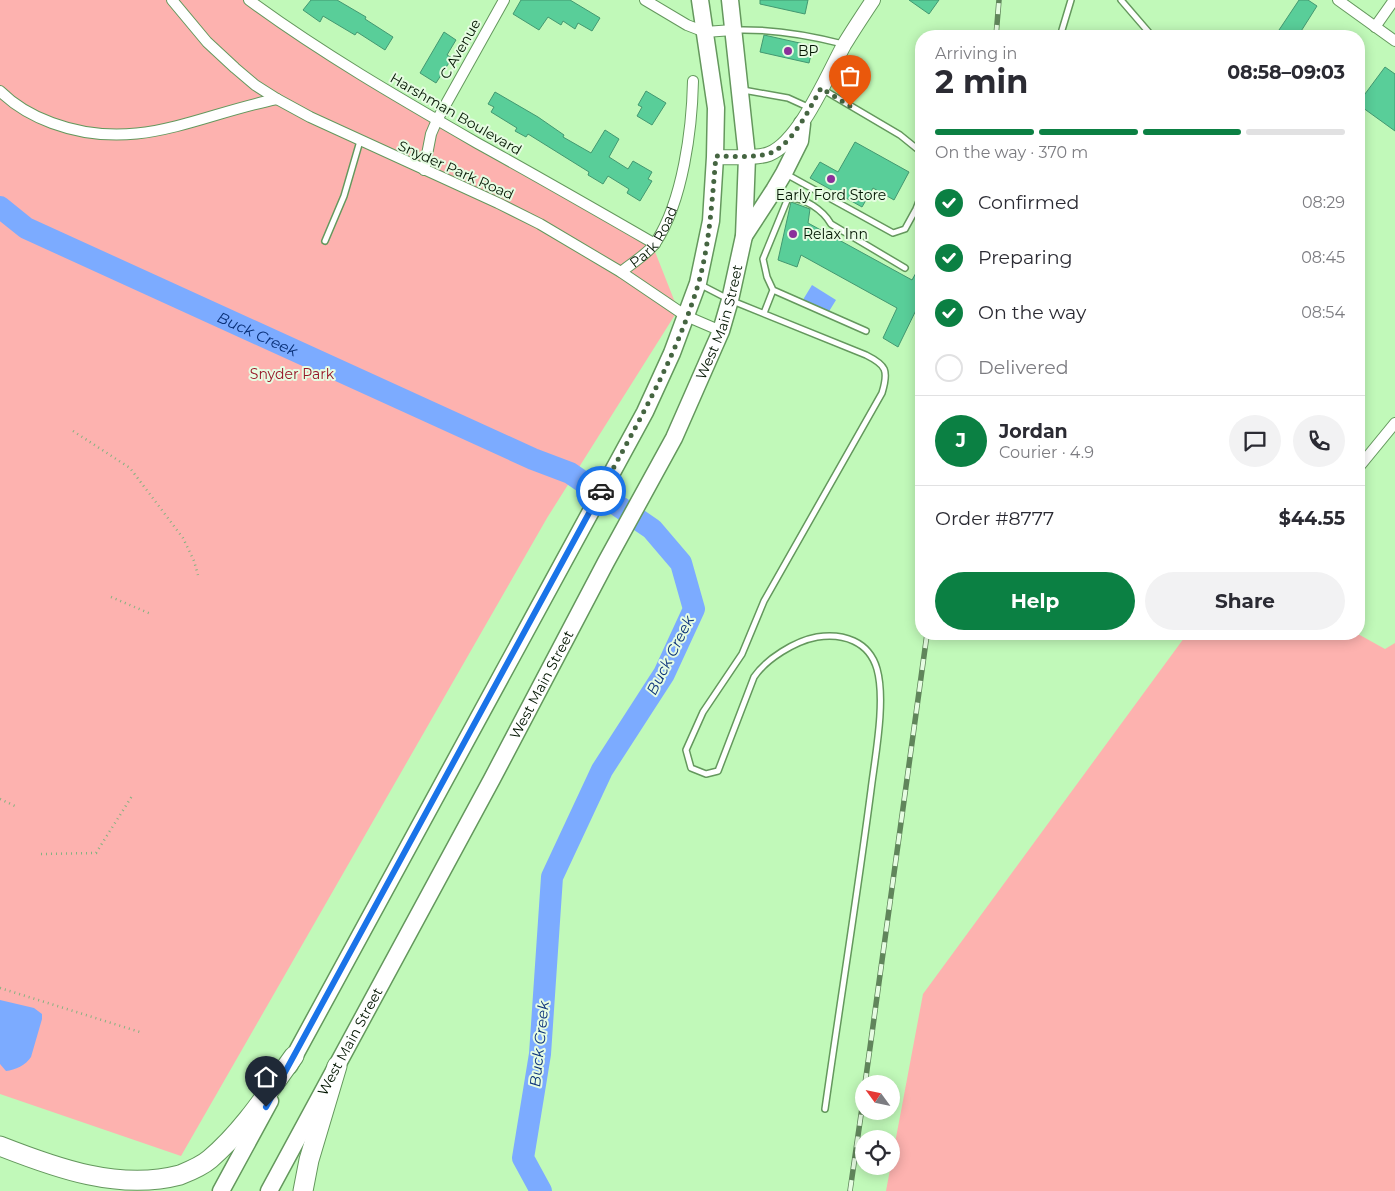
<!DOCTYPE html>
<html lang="en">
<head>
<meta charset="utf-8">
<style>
  body { margin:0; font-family:Montserrat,sans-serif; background:#f2f2f3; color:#2b2b33; height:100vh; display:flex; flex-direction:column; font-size:19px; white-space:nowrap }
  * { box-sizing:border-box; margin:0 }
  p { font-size:16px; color:#7c7c81 }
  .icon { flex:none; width:28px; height:28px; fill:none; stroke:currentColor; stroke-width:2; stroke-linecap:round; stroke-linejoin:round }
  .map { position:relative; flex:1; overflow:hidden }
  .sheet { position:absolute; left:915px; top:30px; width:450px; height:610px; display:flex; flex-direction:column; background:#fff; border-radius:20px; box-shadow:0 2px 12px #0003 }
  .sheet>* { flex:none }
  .needle { width:32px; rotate:303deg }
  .buttons { position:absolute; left:855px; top:1075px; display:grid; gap:10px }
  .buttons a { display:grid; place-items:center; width:45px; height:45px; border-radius:50%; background:#fff; box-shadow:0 2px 12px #0003; font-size:25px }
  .pin { position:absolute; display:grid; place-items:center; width:42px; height:42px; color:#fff; margin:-51px -21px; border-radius:50% 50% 50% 0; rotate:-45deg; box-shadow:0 0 5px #0007 }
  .pin .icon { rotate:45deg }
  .courier { position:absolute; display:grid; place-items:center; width:50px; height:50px; margin:-25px; border:4px solid #1a73e8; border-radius:50%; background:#fff; color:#222; box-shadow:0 1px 6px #0007 }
  .head em { font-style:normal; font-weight:700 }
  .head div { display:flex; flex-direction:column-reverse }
  .head { display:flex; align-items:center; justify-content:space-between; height:85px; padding:0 20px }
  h1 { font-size:32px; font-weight:700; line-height:38px }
  .bar { display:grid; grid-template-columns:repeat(4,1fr); gap:8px 5px; align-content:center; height:60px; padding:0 20px }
  .bar i { height:6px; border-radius:4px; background:#e1e1e2 }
  .bar .active { background:#0b8043 }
  .bar p { grid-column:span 4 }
  .line { display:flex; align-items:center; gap:12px; padding:0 20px; border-top:1px solid #e1e1e2 }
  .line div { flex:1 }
  .round { display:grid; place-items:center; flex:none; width:52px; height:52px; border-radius:26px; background:#f2f2f3 }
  ol { padding:0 20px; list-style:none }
  li { display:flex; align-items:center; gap:15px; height:55px }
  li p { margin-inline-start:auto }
  li .icon { padding:5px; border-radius:50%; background:#0b8043; color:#fff; stroke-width:4 }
  li:last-child { color:#7c7c81 }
  li i { width:28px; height:28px; border:2px solid #e1e1e2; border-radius:50% }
  .button { display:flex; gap:10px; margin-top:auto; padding:10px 20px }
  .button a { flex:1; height:58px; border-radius:30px; background:#0b8043; color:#fff; font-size:20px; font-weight:700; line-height:58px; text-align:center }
  .button a+a { background:#f2f2f3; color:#2b2b33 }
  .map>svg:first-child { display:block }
  .green { fill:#fdb2af }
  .water { fill:#7cabff }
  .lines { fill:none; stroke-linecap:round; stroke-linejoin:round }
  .river { stroke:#7cabff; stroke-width:22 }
  .building { fill:#59ce99; stroke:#439871 }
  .lane-casing { stroke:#64985d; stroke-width:8 }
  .street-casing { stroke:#64985d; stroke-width:12 }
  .secondary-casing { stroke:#64985d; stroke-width:16 }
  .primary-casing { stroke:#64985d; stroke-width:19 }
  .highway-casing { stroke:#64985d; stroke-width:21 }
  .path { stroke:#85b280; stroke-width:2.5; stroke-dasharray:1 4; stroke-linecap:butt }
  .lane { stroke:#fff; stroke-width:5 }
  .street { stroke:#fff; stroke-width:10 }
  .secondary { stroke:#fff; stroke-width:14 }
  .primary { stroke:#fff; stroke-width:16 }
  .highway { stroke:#fff; stroke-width:19 }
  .rail-casing { stroke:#60855b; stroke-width:5.5 }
  .rail { stroke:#e6fce2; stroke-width:4; stroke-dasharray:11; stroke-linecap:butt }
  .done { stroke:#456541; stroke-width:5; stroke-dasharray:0 9 }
  .route { stroke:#1a73e8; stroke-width:6 }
  .poi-dot { fill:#8b309b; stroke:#e6fce2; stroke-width:2 }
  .labels { text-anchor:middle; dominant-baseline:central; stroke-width:4; stroke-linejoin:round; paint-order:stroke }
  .street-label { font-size:14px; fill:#021501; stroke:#e6fce2 }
  .poi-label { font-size:14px; fill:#021501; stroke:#e6fce2; text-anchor:start }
  .park-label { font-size:14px; fill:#971627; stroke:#e6fce2 }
  .water-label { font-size:15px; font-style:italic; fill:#0a3179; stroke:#e6fce2 }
</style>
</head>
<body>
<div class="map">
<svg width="1395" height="1191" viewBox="0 0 1395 1191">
  <rect width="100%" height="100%" fill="#c1f9b9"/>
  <!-- green -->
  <path class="green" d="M0,0H258L335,60L652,244L678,310L547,518L181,1156L0,1094Z
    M1187,634H1358L1385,649L1395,643V1191H886L923,994Z"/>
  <!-- water -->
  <path class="water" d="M812,285L836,300L828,313L801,303Z
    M0,1000L34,1008L42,1014V1019L31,1057C26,1065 15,1070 6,1071L0,1064Z"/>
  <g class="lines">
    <!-- river -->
    <path class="river" id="s1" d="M0,207L26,228L533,459L570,473L652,529L681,563L694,609L664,674L602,770L552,877L540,1054L523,1158L541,1191"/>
  </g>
  <!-- building -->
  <path class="building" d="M311,0H337L366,17L365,19L393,37L385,50L357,32L355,35L323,16L320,22L303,10Z
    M521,0H570L600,18L592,31L578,23L575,29L563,21L561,25L548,17L539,30L513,14Z
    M760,0H808L805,14L760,4Z
    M909,0H939L929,14Z
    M1299,0H1308L1317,6L1298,36H1275Z
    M444,32L456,40L447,55L452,58L436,83L420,73Z
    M764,35L813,46L809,63L760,52Z
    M1385,67L1395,74V131L1359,105V102Z
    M646,91L666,103L652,125L637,116L642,107L638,105Z
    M495,92L538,117L564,135L563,137L591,153L605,130L619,139L609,157L628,169L633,161L652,172L648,179L652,181L640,201L627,193L629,189L608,176L603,184L588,175L589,172L528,134L526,137L515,131L517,128L491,112L494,107L488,104Z
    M855,142L909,172L894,200L873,188L862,207L810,178L820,162L838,172Z
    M791,202L810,209L808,223L912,280L921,264V300L898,347L883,338L897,308L801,255L797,267L778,260Z"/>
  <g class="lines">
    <!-- lane casing -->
    <g class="lane-casing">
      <path id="lane" d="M1121,0L1152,36
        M736,30C773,29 808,35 843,44
        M1064,36L1062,30L1071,0
        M822,89L900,135L921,152
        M743,90L788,98L810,108
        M786,174L893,233L905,229L916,209L921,196
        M788,198C804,197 823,210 831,224L905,268
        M325,241L344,196L360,141
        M701,285L730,300L866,355C886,365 889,370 882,393L764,601L742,654L703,712L686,750L691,768L706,774L718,771L754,677C766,659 795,641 817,637C843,633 869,641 877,669C886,701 875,757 871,790C857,897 840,1003 825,1109
        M773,290L866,331
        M764,313L773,290L767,277L763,259L788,198L777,192"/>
    </g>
    <!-- street casing -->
    <g class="street-casing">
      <g id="street">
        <path d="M172,0L207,42L235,68L255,85L277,99L310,117L498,203L540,224L621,272L686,316L721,331"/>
        <path d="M249,0C321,53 399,98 477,143C537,176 596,210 655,244"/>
        <path d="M645,0L687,25L705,32L733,30"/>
        <path d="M1338,0L1395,41"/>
        <path d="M1375,27L1394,0"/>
        <path d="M0,91C14,105 33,116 52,123C136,154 197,115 277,99"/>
        <path d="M424,170L431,134L437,120L504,0"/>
        <path id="s2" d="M621,272C631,264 650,252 656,242C683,200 692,129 693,81"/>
        <path d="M1359,467L1395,423"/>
      </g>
    </g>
    <!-- secondary casing -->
    <g class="secondary-casing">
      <path id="secondary" d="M715,157C729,157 756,159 769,154C800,142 828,74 844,45C853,30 863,15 873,0"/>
    </g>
    <!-- primary casing -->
    <g class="primary-casing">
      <g id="primary">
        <path d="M744,236L774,190L784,173L800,141L802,124"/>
        <path d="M289,1066L645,412L672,353L698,283L711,221L715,157L716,108L700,0"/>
        <path d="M221,1191L270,1101"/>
        <path id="s3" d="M269,1191L492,779L606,562L674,438L721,331L730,300L744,236L747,157L730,0"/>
      </g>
    </g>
    <!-- highway casing -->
    <g class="highway-casing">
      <path id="highway" d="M0,1146C56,1168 119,1191 180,1175C190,1171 202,1166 210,1159C244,1130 268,1092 294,1056
        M303,1191L309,1160L337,1066"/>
    </g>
    <!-- path -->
    <path class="path" d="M73,431L130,468L183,538L194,561L198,575
      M111,597L151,614
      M0,799L15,806
      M41,854L96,853L132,796
      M0,988L143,1033"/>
    <!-- lane -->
    <use href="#lane" class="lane"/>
    <!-- street -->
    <use href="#street" class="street"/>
    <!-- secondary -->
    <use href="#secondary" class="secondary"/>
    <!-- primary -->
    <use href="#primary" class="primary"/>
    <!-- highway -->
    <use href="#highway" class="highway"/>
    <!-- rail casing -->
    <g class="rail-casing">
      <path id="rail" d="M996,36L999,0
        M865,1084L927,634
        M850,1191L864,1094"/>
    </g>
    <!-- rail -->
    <use href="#rail" class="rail"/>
  </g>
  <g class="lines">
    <!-- done -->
    <path class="done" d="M601,491C637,424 676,358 698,285C710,243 712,199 716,156C732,156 750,158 767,154C790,149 810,108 821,88L850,106"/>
    <!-- route -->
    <path class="route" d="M266,1107L601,491"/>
  </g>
  <!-- markers -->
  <g class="poi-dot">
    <circle cx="788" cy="51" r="5"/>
    <circle cx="831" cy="179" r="5"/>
    <circle cx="793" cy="234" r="5"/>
  </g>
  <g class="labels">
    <!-- street labels -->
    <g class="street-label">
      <text transform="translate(460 49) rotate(-60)">C Avenue</text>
      <text transform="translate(456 114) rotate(30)">Harshman Boulevard</text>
      <text transform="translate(456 170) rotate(24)">Snyder Park Road</text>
      <text stroke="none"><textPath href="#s2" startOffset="49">Park Road</textPath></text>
      <text stroke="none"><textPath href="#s3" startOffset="980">West Main Street</textPath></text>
      <text stroke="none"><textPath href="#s3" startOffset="575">West Main Street</textPath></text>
      <text stroke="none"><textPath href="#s3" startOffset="170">West Main Street</textPath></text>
    </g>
    <!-- poi labels -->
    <g class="poi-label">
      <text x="798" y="51">BP</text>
      <text x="831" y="195" text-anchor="middle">Early Ford Store</text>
      <text x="803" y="234">Relax Inn</text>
    </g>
    <!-- park labels -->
    <g class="park-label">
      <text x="292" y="374">Snyder Park</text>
    </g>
    <!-- water labels -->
    <g class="water-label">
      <text stroke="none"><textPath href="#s1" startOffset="288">Buck Creek</textPath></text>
      <text transform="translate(670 655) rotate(-63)">Buck Creek</text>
      <text transform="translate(539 1044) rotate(-84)">Buck Creek</text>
    </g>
  </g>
</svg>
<div class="buttons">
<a><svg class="needle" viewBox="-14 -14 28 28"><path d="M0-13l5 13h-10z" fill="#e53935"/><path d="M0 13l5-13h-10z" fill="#7c7c81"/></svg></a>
<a><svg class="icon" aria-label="locate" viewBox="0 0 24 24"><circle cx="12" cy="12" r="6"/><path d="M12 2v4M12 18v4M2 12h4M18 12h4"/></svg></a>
</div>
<div class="pin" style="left:850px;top:106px;background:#ea580c"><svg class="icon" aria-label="bag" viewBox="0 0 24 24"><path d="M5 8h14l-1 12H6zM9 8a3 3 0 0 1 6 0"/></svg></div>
<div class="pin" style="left:266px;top:1107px;background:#1f2937"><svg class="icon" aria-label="home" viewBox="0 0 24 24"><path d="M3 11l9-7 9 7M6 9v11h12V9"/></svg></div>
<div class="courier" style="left:601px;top:491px"><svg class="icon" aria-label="car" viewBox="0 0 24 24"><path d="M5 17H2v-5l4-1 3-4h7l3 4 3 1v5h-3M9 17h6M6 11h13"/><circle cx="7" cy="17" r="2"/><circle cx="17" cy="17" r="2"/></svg></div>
<section class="sheet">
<div class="head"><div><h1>2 min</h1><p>Arriving in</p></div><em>08:58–09:03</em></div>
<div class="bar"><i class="active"></i><i class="active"></i><i class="active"></i><i></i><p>On the way · 370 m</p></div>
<ol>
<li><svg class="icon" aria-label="check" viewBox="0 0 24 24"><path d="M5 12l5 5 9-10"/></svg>Confirmed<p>08:29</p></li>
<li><svg class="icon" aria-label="check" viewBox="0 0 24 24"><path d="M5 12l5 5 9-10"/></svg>Preparing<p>08:45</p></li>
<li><svg class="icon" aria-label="check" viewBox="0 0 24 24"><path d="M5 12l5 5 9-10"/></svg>On the way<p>08:54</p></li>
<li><i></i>Delivered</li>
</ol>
<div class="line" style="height:90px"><b class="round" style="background:#0b8043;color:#fff">J</b><div><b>Jordan</b><p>Courier · 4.9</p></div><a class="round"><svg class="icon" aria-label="chat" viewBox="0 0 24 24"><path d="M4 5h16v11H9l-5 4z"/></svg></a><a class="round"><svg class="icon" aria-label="phone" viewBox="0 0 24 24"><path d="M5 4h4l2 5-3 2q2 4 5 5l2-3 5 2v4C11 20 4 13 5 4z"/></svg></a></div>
<div class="line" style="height:65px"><div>Order #8777</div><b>$44.55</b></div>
<div class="button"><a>Help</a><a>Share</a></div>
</section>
</div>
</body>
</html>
